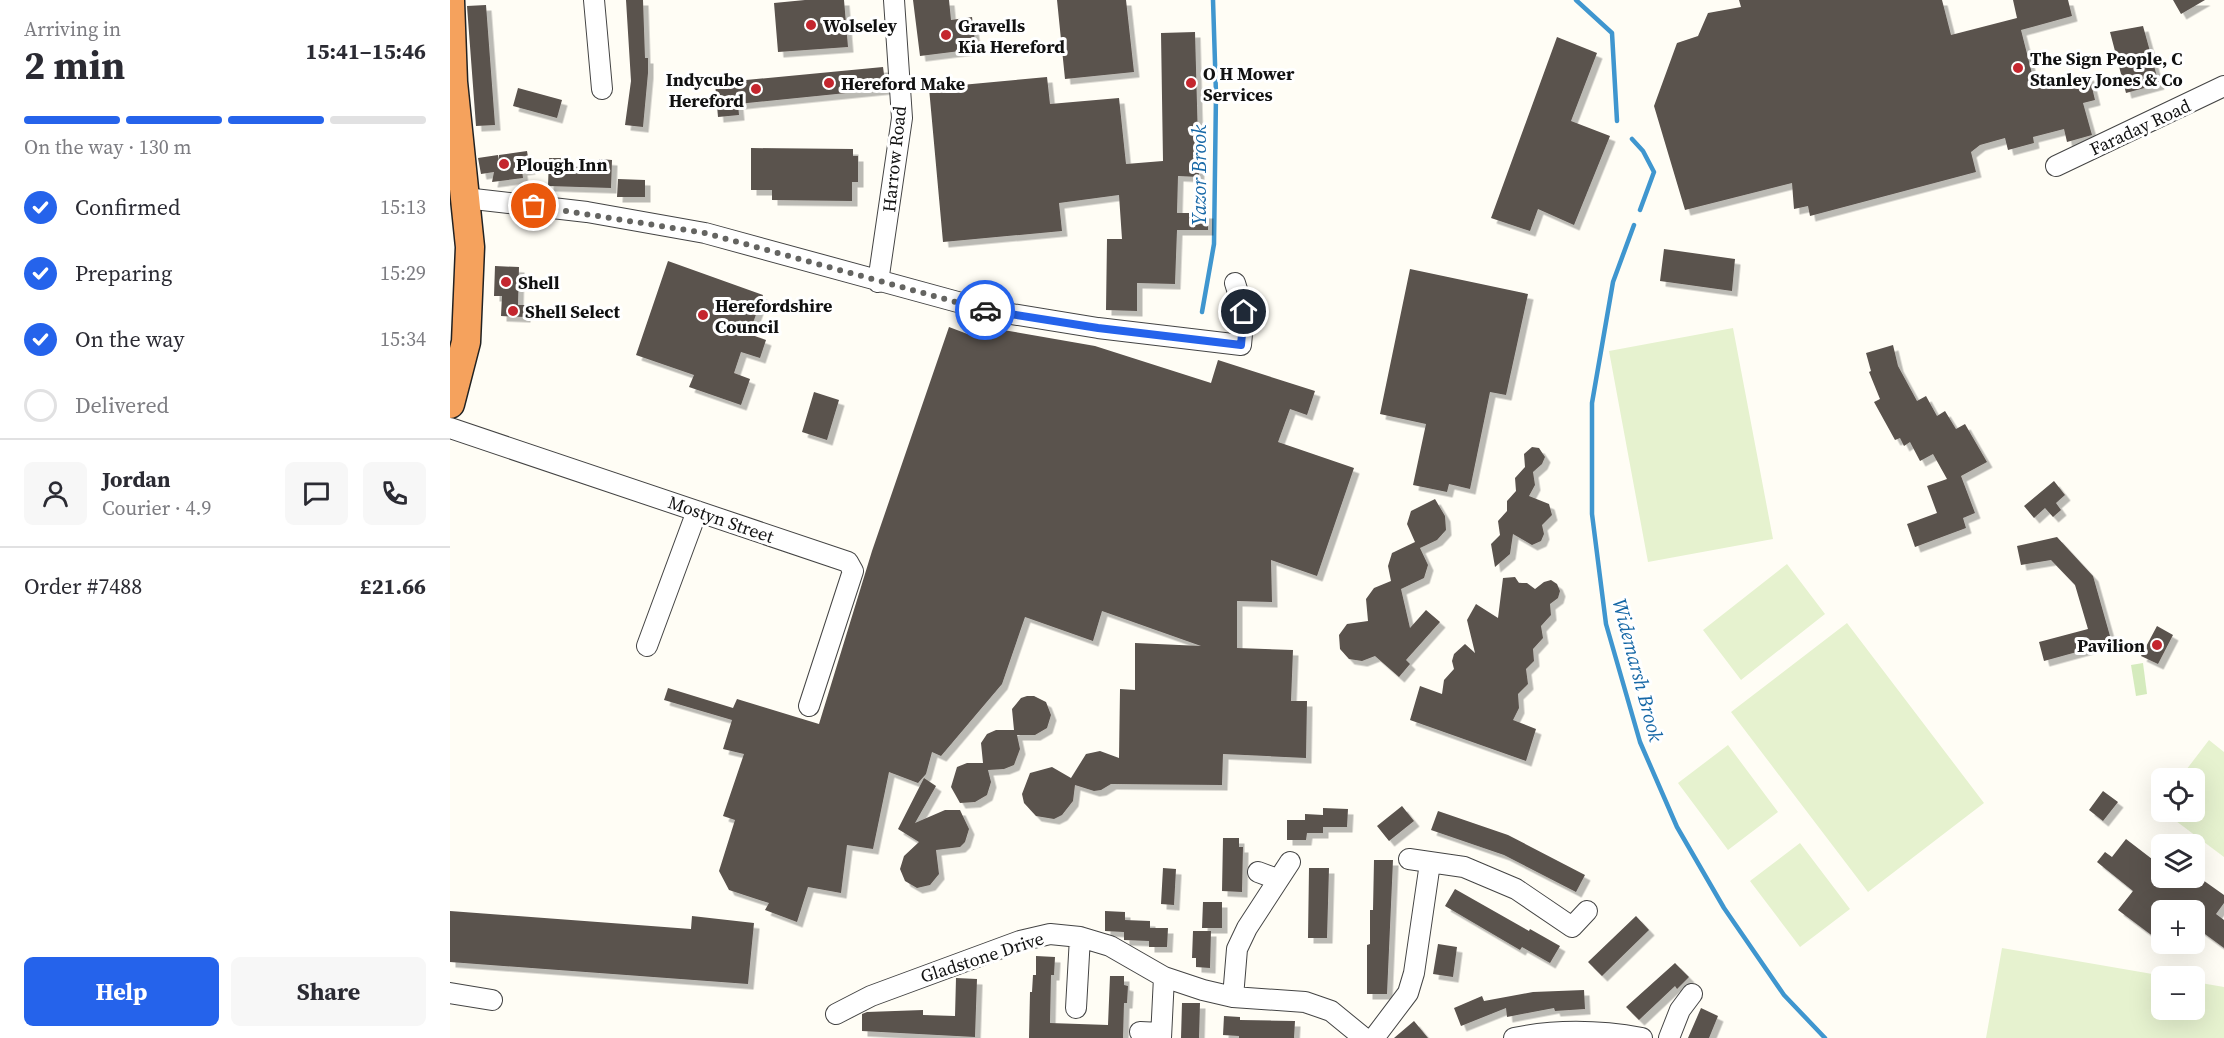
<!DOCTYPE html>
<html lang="en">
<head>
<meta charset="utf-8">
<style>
  body { margin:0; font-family:"Source Serif 4",serif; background:#f7f7f7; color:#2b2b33; height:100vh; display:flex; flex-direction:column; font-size:22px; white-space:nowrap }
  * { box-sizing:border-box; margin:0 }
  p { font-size:20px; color:#7c7c81 }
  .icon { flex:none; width:33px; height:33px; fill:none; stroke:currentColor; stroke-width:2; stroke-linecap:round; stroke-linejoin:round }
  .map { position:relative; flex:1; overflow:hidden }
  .sheet { display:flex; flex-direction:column; background:#fff; width:450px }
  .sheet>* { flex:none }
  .controls { position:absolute; left:1701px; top:768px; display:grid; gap:12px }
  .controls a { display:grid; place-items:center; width:54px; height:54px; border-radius:9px; background:#fff; box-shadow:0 6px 24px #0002; font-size:30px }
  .pin { position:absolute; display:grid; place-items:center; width:51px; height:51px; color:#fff; margin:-26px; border:3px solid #fff; border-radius:50%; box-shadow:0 2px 6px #0007 }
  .courier { position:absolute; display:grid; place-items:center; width:60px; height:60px; margin:-30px; border:4px solid #2563eb; border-radius:50%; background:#fff; color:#222; box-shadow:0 2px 8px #0007 }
  .overview em { font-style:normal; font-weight:700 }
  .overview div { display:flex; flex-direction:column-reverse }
  .overview { display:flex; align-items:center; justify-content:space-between; height:102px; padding:0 24px }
  h1 { font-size:39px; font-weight:700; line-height:45px }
  .bar { display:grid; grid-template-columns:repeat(4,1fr); gap:9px 6px; align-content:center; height:72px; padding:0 24px }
  .bar i { height:8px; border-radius:4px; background:#e1e1e2 }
  .bar .on { background:#2563eb }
  .bar p { grid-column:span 4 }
  .line { display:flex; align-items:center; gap:15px; padding:0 24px; border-top:2px solid #e1e1e2 }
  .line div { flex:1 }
  .round { display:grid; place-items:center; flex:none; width:63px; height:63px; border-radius:9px; background:#f7f7f7 }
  ol { padding:0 24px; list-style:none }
  li { display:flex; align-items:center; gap:18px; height:66px }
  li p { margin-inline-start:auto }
  li .icon { padding:6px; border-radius:50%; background:#2563eb; color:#fff; stroke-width:4 }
  li:last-child { color:#7c7c81 }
  li i { width:33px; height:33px; border:3px solid #e1e1e2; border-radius:50% }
  .cta { display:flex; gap:12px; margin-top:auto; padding:12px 24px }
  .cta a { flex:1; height:69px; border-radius:9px; background:#2563eb; color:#fff; font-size:24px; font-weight:700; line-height:69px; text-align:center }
  .cta a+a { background:#f7f7f7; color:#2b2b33 }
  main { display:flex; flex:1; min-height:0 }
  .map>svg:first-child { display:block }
  .green { fill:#d5ebbd }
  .pitch { fill:#e6f2cf }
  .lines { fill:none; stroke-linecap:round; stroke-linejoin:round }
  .stream { stroke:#3f96cf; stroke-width:4.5 }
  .building { fill:#5a524d; filter:url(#shadow) }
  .minor-casing { stroke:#444; stroke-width:22 }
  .highway-casing { stroke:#222; stroke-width:31 }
  .minor { stroke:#fff; stroke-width:20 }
  .highway { stroke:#f5a25d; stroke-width:28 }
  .done { stroke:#646461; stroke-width:6; stroke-dasharray:0 10.8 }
  .route { stroke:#2563eb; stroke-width:8 }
  .poi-dot { fill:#c4262e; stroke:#fff; stroke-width:2 }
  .labels { text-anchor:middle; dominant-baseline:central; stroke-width:6; stroke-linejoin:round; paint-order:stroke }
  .poi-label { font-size:18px; font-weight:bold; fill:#111; stroke:#fff; text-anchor:start }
  .street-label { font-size:18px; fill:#111; stroke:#fff }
  .water-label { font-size:20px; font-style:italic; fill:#1768a6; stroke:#fff }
</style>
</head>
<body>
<main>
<section class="sheet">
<div class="overview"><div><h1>2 min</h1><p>Arriving in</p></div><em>15:41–15:46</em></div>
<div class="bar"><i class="on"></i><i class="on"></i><i class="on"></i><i></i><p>On the way · 130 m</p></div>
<ol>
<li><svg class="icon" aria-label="check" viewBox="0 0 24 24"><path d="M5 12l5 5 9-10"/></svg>Confirmed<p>15:13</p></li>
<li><svg class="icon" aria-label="check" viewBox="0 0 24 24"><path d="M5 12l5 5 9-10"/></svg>Preparing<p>15:29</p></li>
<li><svg class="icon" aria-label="check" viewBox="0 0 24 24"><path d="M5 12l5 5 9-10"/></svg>On the way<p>15:34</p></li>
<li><i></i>Delivered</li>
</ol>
<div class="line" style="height:108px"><a class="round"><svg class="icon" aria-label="person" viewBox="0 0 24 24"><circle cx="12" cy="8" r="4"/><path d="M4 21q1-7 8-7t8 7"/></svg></a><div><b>Jordan</b><p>Courier · 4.9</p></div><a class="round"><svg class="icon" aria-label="chat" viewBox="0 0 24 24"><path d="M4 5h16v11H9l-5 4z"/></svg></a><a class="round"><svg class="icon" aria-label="phone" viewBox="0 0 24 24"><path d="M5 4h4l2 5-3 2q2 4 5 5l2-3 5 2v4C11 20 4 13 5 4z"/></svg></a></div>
<div class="line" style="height:78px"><div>Order #7488</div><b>£21.66</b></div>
<div class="cta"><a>Help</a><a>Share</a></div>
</section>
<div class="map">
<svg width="1774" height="1038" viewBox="0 0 1774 1038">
  <defs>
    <filter id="shadow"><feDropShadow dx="5.5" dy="5.5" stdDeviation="0" flood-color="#0004"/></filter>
  </defs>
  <rect width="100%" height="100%" fill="#fffdf5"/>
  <!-- green -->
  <path class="green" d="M1693,663L1697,694L1686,696L1681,665Z"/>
  <!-- pitch -->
  <path class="pitch" d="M1283,328L1323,539L1198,562L1159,351Z
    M1337,564L1375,614L1291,680L1253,630Z
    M1397,623L1534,803L1418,892L1281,712Z
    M1759,740L1774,752V857L1714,812H1744V778H1730Z
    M1278,745L1328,812L1278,850L1228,783Z
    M1350,843L1400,909L1350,947L1300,881Z
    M1552,948L1714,976H1712V1010H1744L1745,982L1774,987V1038H1536Z"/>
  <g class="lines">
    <!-- stream -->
    <path class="stream" d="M1126,0L1162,33L1167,121
      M1182,139L1193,151L1204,172L1190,210
      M1184,225L1163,282L1142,403V514L1156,624L1190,742L1227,827L1274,908L1334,995L1375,1038
      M752,312L764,244L766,94L763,0"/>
  </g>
  <!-- building -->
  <path class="building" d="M176,0H193L195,58H198V73L193,127L175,125L181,81Z
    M355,0H394L398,47L328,52L324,3Z
    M463,0H499L501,20L522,17L526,49L470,56Z
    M607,0H676L684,72L615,79Z
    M1289,0H1492L1501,35L1567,18L1563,0H1618L1622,16L1571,30L1586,89L1639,75L1645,100L1633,103L1642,135L1617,142L1614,129L1583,137L1584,143L1558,150L1555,138L1530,145L1521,152L1526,172L1360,216L1358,206L1344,209L1342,183L1235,210L1204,106L1227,43L1248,36L1258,13L1291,7Z
    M1723,0H1755L1731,14Z
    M36,5L45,125L26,126L17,6Z
    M1693,26L1709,84L1676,93L1660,32Z
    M745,32L749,177L728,176L727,213H758V230H727L725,284L687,283V311L656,310L657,239H672L669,195L609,203L612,231L493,242L479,88L597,77L600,104L669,98L676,164L713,161L711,33Z
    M1107,37L1147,53L1121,121L1160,136L1124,225L1088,209L1080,231L1041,218Z
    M433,67L436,89L288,104L289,115L268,117L265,83Z
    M68,88L112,100L107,118L63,106Z
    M301,148L403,149V156H408V182H402V201L322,200V190H301Z
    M77,151L80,169L72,170L73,178L42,182L44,172L31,174L28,158L48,155V160L49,155Z
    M99,158H113L112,166L149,168V159L162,160L161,188L98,186Z
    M168,179L195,180V197H167Z
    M1214,249L1285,259L1282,291L1210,281Z
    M218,261L313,295L299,334L316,340L310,358L291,352L284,373L300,379L291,405L239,387L244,375L186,355Z
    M45,266L69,267L68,305H75V317L51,316L52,296H44Z
    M960,269L1078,294L1056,395L1040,392L1020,489L999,484L997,492L963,485L976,424L930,414Z
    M530,326L645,346L761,383L768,360L865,391L857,415L840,409L828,442L904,468L867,576L821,560L822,602L787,601V648L843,650L841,701H857L856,758L773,754L772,785L661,784L651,790L644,791L625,785L623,801L612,815L604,819L586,816L574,803L572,794L580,773L602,767L621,778L636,754L650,751L669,758L670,689L685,690V643L751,646L652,611L643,641L575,617L552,684L491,756L482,752L476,774L468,783L439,772L423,849L397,845L391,893L358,887L347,922L315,910L319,903L279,890L269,871L285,820L273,816L294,754L273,749L282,720L214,700L218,688L283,708L287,699L369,724L422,551L499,327L528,338Z
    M1443,345L1448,366L1467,401L1476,396L1487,416L1495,411L1506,429L1515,424L1537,462L1511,476L1525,513L1513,518L1516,528L1465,547L1457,524L1487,513L1477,486L1497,479L1483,454L1470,461L1460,442L1454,446L1450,438L1445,440L1424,402L1430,399L1419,372L1421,371L1416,353Z
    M364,392L389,400L377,440L352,432Z
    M1082,447L1089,448L1095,457L1092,464L1083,472L1085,485L1079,496L1099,504L1102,515L1092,525L1094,534L1091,541L1082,545L1063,534L1060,554L1045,567L1041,544L1050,535L1048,521L1057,511V501L1066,491L1065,478L1075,467L1074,454Z
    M1604,481L1615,495L1606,503L1611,510L1603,517L1595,508L1584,518L1574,506Z
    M985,499L995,516L996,530L987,540L970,548L978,565L974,578L951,589L960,628L976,610L990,622L956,660L960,664L949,677L925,656L912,661L899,659L890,649L889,635L897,624L918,621L916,599L924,588L941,581L938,566L942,553L965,542L957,524L961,511Z
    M1607,537L1643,576L1660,636L1656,644L1594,661L1589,642L1638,629L1625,585L1601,560L1571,565L1567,546Z
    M1065,577L1069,583H1077L1085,589L1094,582L1101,580L1107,584L1110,591L1108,598L1100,604L1101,615L1091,626L1093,638L1083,649L1084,661L1076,669L1078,684L1068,694L1069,708L1063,720L1086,729L1076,761L960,720L970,686L992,694L994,680L1004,669L1002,661L1004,654L1015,644L1025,653L1017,620L1026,604L1048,618L1053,578Z
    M1707,626L1723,635L1708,664L1691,656Z
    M577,696H584L596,702L601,715L597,728L585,735H567L570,749L564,765L554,769L538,770L541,782L537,795L525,802L510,803L501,787L507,767L517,763H533L531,743L537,734L546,730H564L562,709L571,698Z
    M474,778L486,786L465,823L495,810H510L519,829L515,842L510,847L486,850L489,874L480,885L467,888L455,881L450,869L454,856L469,842L448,829Z
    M1653,791L1668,802L1653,821L1639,810Z
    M952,806L964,821L939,841L927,826Z
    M873,808L898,809L897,827H873V833H857L856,840H837V820H855V814L873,815Z
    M988,811L1058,835L1135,875L1126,892L1054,855L981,830Z
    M773,838H789V847H793L792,892L772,891Z
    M1676,839L1702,859L1712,846V878H1750L1774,895V903L1766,914L1774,920V948L1744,926V910H1712V943L1668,910L1683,891L1647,862L1655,852L1662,857Z
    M924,860H943L937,994H917V945L920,944V910H923Z
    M713,868L726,869L724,905L711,904Z
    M859,868H879L877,938H858Z
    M1005,889L1079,931L1080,929L1110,946L1100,963L1072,947L1070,950L995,906Z
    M753,902H772V928H752Z
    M0,911L241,929L242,916L304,923L298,984L0,962Z
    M655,911L675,912V920L700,921V928H718L717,947H699V941L674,940V932L655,931Z
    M1186,916L1199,930L1152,976L1138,962Z
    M743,931H761L760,968L746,967V958H742Z
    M988,944L1007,947L1003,977L983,974Z
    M586,956L605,957L604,975H601L600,1023L658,1025L660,976H674V985L678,986L677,1003H674L673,1038H579L580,992H582L583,975H586Z
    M1225,963L1239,977L1227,989L1225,986L1189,1020L1176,1007Z
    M506,978L527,979L525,1037L412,1031V1014L417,1012L473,1010V1015L505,1016Z
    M1134,990L1135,1009L1105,1011L1104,1008L1057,1017L1056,1008L1011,1026L1004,1008L1032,996L1034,1001L1083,992Z
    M732,1003H750L749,1038H731Z
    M1251,1008L1268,1016L1259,1038H1238Z
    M774,1016L790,1017V1020L845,1021L844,1038H789V1036L773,1035Z
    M964,1021L978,1038H944Z"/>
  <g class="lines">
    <!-- minor casing -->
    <g class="minor-casing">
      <path id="minor" d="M144,0L152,89
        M1606,166L1774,86
        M15,198L137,212L255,233L537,310L648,328L791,345L794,312L785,283
        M428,282L452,118L444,0
        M0,428L398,562L403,571L359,706
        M197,646L247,511
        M959,859L1014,867L1066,889L1122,927L1137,911
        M808,872L827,879
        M0,993L42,1000
        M783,997L787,949L797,928L840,862
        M626,1008L630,937
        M386,1014L421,996L570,941L600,934L630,937L660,946L714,977L753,990L783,997L855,1002L881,1011L914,1038
        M690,1032L711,1033
        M711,1038L714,977
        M924,1038L958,993L964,973L980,863
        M1064,1038C1108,1029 1148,1030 1192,1038
        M1219,1038L1230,1010L1242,994"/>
    </g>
    <!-- highway casing -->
    <g class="highway-casing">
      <path id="highway" d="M0,1L3,82L20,247L16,342L0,404"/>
    </g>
    <!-- minor -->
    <use href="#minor" class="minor"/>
    <!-- highway -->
    <use href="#highway" class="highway"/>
  </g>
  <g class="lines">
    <!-- done -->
    <path class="done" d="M84,206L255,233L535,310"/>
    <!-- route -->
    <path class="route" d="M535,310L648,328L791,345L794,312"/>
  </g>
  <!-- markers -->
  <g class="poi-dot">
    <circle cx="361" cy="25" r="6"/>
    <circle cx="496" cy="35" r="6"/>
    <circle cx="1568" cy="68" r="6"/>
    <circle cx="379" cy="83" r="6"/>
    <circle cx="741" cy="83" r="6"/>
    <circle cx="306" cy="89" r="6"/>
    <circle cx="54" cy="164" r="6"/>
    <circle cx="56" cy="282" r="6"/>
    <circle cx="63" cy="311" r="6"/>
    <circle cx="253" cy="315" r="6"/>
    <circle cx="1707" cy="645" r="6"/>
  </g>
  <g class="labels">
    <!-- poi labels -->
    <g class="poi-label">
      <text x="373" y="25">Wolseley</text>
      <text x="508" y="25">Gravells<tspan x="508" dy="21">Kia Hereford</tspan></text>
      <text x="1580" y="58">The Sign People, C<tspan x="1580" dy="21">Stanley Jones &amp; Co</tspan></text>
      <text x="753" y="73">O H Mower<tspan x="753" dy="21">Services</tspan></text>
      <text x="294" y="79" text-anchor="end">Indycube<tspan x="294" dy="21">Hereford</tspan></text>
      <text x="391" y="83">Hereford Make</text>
      <text x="66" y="164">Plough Inn</text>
      <text x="68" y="282">Shell</text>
      <text x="265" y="305">Herefordshire<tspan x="265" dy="21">Council</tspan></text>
      <text x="75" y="311">Shell Select</text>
      <text x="1695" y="645" text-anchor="end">Pavilion</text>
    </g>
    <!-- street labels -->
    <g class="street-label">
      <text transform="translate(1690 127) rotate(-25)">Faraday Road</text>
      <text transform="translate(444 159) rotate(-84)">Harrow Road</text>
      <text transform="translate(271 519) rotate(19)">Mostyn Street</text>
      <text transform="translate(532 957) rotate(-18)">Gladstone Drive</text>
    </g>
    <!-- water labels -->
    <g class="water-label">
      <text transform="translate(749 175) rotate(-90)">Yazor Brook</text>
      <text transform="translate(1188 670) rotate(75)">Widemarsh Brook</text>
    </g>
  </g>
</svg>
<div class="controls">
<a><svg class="icon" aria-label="locate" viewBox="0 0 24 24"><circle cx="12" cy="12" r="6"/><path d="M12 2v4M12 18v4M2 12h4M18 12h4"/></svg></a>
<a><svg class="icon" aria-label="layers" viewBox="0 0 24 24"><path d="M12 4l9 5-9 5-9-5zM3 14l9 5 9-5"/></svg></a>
<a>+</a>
<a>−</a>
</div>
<div class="pin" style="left:84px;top:206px;background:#ea580c"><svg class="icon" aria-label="bag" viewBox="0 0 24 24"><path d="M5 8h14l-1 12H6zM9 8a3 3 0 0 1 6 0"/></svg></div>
<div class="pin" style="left:794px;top:312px;background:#1f2937"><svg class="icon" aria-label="home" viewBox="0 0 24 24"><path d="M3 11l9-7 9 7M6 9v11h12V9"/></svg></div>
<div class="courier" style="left:535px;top:310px"><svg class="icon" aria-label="car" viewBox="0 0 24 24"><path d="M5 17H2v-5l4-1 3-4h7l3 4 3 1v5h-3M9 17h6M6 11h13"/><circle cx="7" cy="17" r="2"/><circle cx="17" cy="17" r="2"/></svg></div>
</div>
</main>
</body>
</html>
